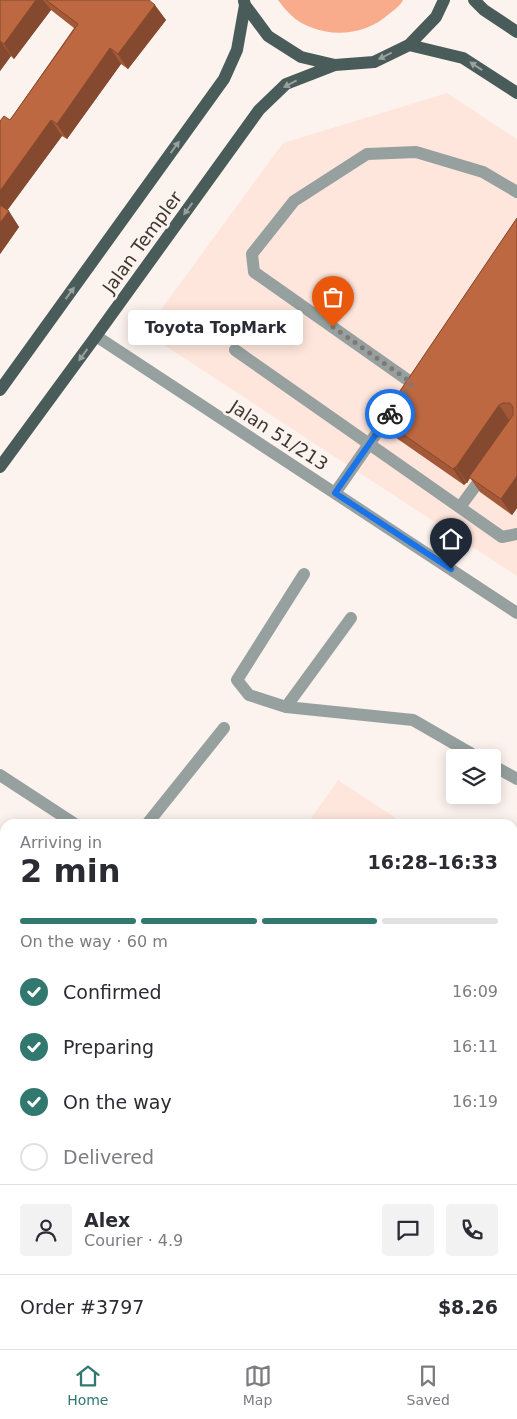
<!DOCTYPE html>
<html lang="en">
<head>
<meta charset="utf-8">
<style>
  body { margin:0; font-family:"DejaVu Sans",sans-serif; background:#f2f2f3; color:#2b2b33; height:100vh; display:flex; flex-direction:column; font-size:19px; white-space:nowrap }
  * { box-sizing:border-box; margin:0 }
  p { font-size:16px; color:#7c7c81 }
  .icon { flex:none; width:28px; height:28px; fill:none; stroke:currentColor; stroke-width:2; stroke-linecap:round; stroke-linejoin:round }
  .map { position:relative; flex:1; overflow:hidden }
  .sheet { position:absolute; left:0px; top:819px; width:518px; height:531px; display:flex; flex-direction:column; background:#fff; border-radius:15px 15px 0 0; box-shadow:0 2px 12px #0003 }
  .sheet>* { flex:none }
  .fabs { position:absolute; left:446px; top:749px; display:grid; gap:10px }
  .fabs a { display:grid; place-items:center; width:55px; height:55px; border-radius:5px; background:#fff; box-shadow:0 2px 12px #0003; font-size:25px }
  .pin { position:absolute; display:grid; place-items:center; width:42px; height:42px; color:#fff; margin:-51px -21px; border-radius:50% 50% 50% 0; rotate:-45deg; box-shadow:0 0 5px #0007 }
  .pin .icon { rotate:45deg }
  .courier { position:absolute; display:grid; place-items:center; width:50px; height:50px; margin:-25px; border:4px solid #1a73e8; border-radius:50%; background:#fff; color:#222; box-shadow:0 1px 6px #0007 }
  .bubble { position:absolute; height:35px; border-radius:5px; background:#fff; box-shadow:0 2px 12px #0003; font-size:16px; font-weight:700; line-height:35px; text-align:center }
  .head em { font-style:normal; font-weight:700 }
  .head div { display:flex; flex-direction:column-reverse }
  .head { display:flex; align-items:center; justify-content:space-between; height:85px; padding:0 20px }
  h1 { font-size:32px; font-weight:700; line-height:38px }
  .bar { display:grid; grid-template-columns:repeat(4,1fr); gap:8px 5px; align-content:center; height:60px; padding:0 20px }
  .bar i { height:6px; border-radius:4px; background:#e1e1e2 }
  .bar .active { background:#31786f }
  .bar p { grid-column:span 4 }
  .line { display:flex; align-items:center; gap:12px; padding:0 20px; border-top:1px solid #e1e1e2 }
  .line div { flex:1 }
  .round { display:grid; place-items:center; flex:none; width:52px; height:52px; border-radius:5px; background:#f2f2f3 }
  ol { padding:0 20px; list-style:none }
  li { display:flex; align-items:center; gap:15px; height:55px }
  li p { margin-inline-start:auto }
  li .icon { padding:5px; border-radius:50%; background:#31786f; color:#fff; stroke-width:4 }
  li:last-child { color:#7c7c81 }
  li i { width:28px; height:28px; border:2px solid #e1e1e2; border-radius:50% }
  .dock { display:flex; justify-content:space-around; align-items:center; height:70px; border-top:1px solid #e1e1e2; background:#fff; font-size:14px; color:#7c7c81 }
  .dock a { display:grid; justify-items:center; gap:2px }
  .dock .active { color:#31786f }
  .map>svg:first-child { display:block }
  .built { fill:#ffe6dc }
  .green { fill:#f8ac8b }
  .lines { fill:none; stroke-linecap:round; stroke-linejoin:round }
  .stream { stroke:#62ebdc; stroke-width:8 }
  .minor { stroke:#96a19f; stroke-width:12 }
  .major { stroke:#4a5c5a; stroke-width:12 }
  .wall { fill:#a35938 }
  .shaded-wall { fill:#84492e }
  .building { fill:#bd6841; stroke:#84492e }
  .oneway { fill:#9aa09d }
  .done { stroke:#807874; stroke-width:5; stroke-dasharray:0 9 }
  .route { stroke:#1a73e8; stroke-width:6 }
  .labels { text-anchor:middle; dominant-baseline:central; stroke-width:5; stroke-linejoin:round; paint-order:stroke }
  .street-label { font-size:18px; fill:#3e3632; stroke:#fcf3ef }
</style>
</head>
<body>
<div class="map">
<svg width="517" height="1349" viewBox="0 0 517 1349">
  <rect width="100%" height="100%" fill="#fcf3ef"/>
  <!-- built -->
  <path class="built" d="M447,93L517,139V576L164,345L157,315L283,143Z
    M338,780L405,824H307Z
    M0,883L5,887V1048H0Z
    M512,894L517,897V1226L512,1224Z
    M0,1088L5,1089V1278L0,1275Z
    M513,1275L517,1276V1349H129L122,1345H512Z"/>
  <!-- green -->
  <path class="green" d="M278,0H403C400,6 394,10 389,14C368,33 337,38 310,27C296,22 286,11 278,0Z"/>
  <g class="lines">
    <!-- stream -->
    <path class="stream" d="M0,1067H5
      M512,1254L517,1256"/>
    <!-- minor -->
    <path class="minor" d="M96,336L517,613
      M235,350L502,537L517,534
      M412,383L254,272L252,254L294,201L367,154L416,152L483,172L517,192
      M335,493L392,411
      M460,507L485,473
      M304,574L237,680L249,695L286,707L413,720L479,758
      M286,707L351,618
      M492,765L517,779
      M0,775L75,824
      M147,824L224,728
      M0,985L5,990
      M0,1309L5,1312
      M62,1345L69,1349"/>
    <!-- major -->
    <path class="major" d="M474,0L484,10L517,32
      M244,1L245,5L268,36L301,57L335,65L374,62L409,45L436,17L444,0
      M409,45L463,58L517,93
      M0,390L224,79L237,50L245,5
      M0,467L96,336L259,110L286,84L335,65"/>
  </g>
  <!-- wall -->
  <path class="wall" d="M0,0H149L166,20L128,69L121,64L67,139L62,136L7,210L19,227L0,254V121L10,120L74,28L51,10L14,59L11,56L0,71Z
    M517,218V508L512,515L480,492L470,478L467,483H466L464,485L392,435L381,419Z
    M0,886L5,889V955L0,951Z
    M512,1024L517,1026V1172L512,1170Z
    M5,1158V1250L0,1242V1167Z
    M159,1345H461L469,1349H167Z"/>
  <!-- shaded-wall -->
  <path class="shaded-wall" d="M36,0H43L51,10L14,59L4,44Z
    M155,5L166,20L128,69L118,54Z
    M0,41L11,56L0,71Z
    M110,48L121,64L67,139L57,124Z
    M51,120L62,136L4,215L0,210V191Z
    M9,211L19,227L0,254V223Z
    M499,405L510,421L469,477L470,478L467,483L456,467Z
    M455,467L466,483L464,485L453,469Z
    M517,476V508L512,515L501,499Z
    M517,1150V1166L512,1159Z"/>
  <!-- building -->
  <path class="building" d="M0,0H36L4,44L0,41Z
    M46,0H149L155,5L118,54L110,48L57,124L51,120L0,191V121L4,116L10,120L78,24Z
    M0,205L9,211L0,223Z
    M517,218V476L501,499L469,477L513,415V407L510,403H503L499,405L456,467H455L453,469L381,419Z
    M0,886L5,889V946L0,943Z
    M512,1024L517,1026V1150L512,1159Z
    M5,1158V1240L0,1237V1167Z
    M177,1345H461L469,1349H184Z"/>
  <!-- one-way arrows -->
  <defs><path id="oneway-solid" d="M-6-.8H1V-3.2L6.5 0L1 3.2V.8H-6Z" transform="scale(1.25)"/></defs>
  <g class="oneway">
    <use href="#oneway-solid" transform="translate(385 56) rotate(154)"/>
    <use href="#oneway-solid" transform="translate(476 66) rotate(-147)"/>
    <use href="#oneway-solid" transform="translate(290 84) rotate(152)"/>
    <use href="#oneway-solid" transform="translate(175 147) rotate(-54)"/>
    <use href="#oneway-solid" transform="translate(188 209) rotate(126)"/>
    <use href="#oneway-solid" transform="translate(70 293) rotate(-54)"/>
    <use href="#oneway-solid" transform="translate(83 355) rotate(126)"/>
  </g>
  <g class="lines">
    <!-- done -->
    <path class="done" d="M333,327L412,383L390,414"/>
    <!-- route -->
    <path class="route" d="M390,414L335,493L451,569"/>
  </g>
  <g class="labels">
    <!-- street labels -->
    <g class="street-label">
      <text transform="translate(142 242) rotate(-54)">Jalan Templer</text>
      <text transform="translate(279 435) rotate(33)">Jalan 51/213</text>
    </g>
  </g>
</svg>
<div class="fabs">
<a><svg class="icon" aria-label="layers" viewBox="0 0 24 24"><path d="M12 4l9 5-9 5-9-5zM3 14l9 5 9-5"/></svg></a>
</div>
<div class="pin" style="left:333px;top:327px;background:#ea580c"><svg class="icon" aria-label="bag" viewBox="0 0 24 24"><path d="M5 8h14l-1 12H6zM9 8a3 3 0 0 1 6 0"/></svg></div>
<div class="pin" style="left:451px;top:569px;background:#1f2937"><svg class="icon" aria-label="home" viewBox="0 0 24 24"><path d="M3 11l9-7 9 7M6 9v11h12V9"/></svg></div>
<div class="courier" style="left:390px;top:414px"><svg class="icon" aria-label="bike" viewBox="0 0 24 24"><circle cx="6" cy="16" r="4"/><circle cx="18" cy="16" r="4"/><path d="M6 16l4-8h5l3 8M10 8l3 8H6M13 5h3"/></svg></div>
<div class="bubble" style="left:128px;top:310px;width:175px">Toyota TopMark</div>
<section class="sheet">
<div class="head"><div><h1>2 min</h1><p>Arriving in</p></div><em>16:28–16:33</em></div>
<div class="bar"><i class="active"></i><i class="active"></i><i class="active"></i><i></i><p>On the way · 60 m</p></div>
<ol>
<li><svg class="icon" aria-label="check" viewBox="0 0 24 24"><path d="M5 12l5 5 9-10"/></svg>Confirmed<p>16:09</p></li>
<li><svg class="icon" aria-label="check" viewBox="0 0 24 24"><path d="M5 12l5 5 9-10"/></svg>Preparing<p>16:11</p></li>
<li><svg class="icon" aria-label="check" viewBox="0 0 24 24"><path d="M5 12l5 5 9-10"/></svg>On the way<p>16:19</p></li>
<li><i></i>Delivered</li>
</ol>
<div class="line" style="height:90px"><a class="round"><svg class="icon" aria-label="person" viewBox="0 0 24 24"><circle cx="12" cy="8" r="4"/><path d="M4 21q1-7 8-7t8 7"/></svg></a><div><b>Alex</b><p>Courier · 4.9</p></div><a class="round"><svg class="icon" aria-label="chat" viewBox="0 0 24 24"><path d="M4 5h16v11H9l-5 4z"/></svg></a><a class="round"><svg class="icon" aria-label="phone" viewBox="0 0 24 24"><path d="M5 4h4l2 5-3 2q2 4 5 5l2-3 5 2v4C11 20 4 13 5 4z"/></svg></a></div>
<div class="line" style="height:65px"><div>Order #3797</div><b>$8.26</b></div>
</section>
</div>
<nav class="dock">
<a class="active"><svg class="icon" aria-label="home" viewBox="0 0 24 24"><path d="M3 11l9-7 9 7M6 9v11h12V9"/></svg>Home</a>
<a><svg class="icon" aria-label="map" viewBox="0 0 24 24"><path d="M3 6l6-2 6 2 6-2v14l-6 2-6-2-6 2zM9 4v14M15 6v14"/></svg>Map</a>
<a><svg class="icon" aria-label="saved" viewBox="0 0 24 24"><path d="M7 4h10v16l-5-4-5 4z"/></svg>Saved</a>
</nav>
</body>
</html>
